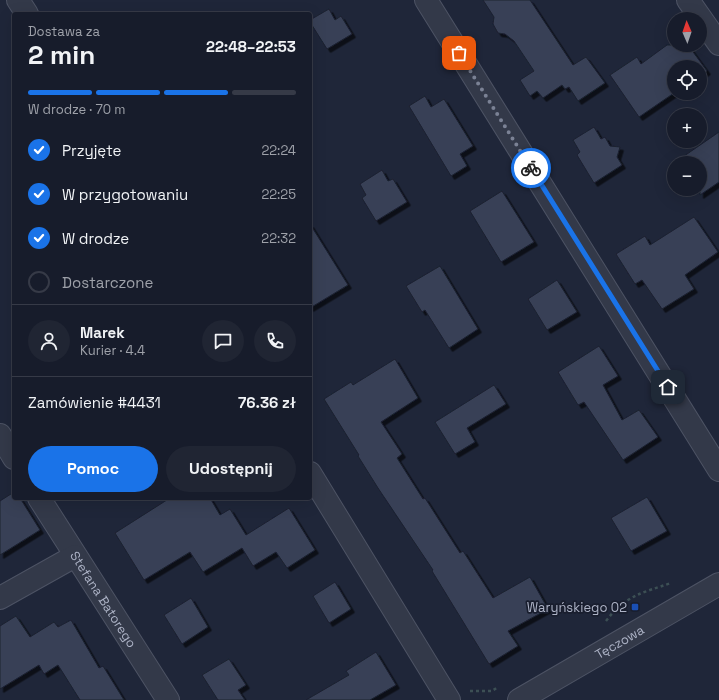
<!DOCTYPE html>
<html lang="pl">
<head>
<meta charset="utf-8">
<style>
  body { margin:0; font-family:"Space Grotesk",sans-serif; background:#202533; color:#f1f3f6; height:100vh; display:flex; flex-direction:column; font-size:15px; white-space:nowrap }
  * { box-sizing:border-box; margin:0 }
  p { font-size:13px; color:#9ea1a9 }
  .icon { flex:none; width:22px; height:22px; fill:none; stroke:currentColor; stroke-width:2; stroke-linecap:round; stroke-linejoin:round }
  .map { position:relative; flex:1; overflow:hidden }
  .side { position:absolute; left:12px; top:12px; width:300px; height:488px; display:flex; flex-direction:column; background:#171c2b; border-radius:4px; box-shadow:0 4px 16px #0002,0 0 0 1px #363a47 }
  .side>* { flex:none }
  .needle { width:26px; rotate:358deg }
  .buttons { position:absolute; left:667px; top:12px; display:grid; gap:8px }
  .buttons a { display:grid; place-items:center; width:40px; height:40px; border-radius:50%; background:#171c2b; box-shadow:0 4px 16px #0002,0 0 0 1px #363a47; font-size:20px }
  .pin { position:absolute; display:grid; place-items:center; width:34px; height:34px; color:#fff; margin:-17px; border-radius:8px; box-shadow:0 2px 6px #0006 }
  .courier { position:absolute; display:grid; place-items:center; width:40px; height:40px; margin:-20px; border:3px solid #1a73e8; border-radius:50%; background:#fff; color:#222; box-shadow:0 1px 5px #0007 }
  .summary em { font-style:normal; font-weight:800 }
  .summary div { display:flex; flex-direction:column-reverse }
  .summary { display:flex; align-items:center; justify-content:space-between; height:68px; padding:0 16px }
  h1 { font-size:26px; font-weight:800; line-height:30px }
  .bar { display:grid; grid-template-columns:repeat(4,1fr); gap:6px 4px; align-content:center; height:48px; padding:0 16px }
  .bar i { height:5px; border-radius:3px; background:#363a47 }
  .bar .selected { background:#1a73e8 }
  .bar p { grid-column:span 4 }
  .line { display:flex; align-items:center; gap:10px; padding:0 16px; border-top:1px solid #363a47 }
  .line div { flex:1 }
  .round { display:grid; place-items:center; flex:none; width:42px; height:42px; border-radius:21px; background:#202533 }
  ol { padding:0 16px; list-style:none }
  li { display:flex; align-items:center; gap:12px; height:44px }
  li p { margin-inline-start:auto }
  li .icon { padding:4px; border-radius:50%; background:#1a73e8; color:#fff; stroke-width:4 }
  li:last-child { color:#9ea1a9 }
  li i { width:22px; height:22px; border:2px solid #363a47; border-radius:50% }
  .action { display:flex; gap:8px; margin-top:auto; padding:8px 16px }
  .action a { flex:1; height:46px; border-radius:24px; background:#1a73e8; color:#fff; font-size:16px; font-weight:800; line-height:46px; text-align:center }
  .action a+a { background:#202533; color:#f1f3f6 }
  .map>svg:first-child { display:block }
  .building { fill:#384157; stroke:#1b2030; filter:url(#shadow) }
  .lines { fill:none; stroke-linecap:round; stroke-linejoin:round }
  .street-casing { stroke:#4d5364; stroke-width:24 }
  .path { stroke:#3c4f54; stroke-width:2.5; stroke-dasharray:3 3; stroke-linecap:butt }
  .street { stroke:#333949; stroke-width:22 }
  .done { stroke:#7b8295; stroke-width:4; stroke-dasharray:0 7.2 }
  .route { stroke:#1a73e8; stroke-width:5 }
  .transit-dot { fill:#1a4fb4; stroke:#191e2e; stroke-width:1.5 }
  .labels { text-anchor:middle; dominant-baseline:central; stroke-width:3.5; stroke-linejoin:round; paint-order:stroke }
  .street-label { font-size:13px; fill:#adb3c6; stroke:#191e2e }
  .poi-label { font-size:13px; fill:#adb3c6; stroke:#191e2e; text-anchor:end }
</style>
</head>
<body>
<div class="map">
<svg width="719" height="700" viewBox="0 0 719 700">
  <defs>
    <filter id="shadow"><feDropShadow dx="3.5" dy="3.5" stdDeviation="0" flood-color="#0009"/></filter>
  </defs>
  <rect width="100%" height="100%" fill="#1f2639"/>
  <!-- building -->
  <path class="building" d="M483,0H530L573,65L586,57L605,83L578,101L569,87L565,89L562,85L543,98L537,91L530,96L520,80L534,71L514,41L505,34L498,33L493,24L494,17Z
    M329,9L335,20L341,16L352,34L327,49L310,22V20Z
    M667,45H688L707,71L700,76V67H674V93L639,117L610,75L637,57L641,64Z
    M425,96L431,107L444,99L473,146L460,154L467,166L451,176L409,106Z
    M594,127L601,139L605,137L610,146L620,147L617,157L622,165L594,183L577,155L580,152L573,140Z
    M719,132V182L700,195V163H674Z
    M382,170L388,181L393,179L407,202L376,221L362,198L366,195L360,184Z
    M502,191L534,242L501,262L470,211Z
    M694,217L718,252L685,275L694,289L662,309L642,280L635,284L616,254L645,236L650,245Z
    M310,224L348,285L310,308Z
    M440,266L478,329L449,348L425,310L422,312L406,286Z
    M557,280L577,312L547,330L528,299Z
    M599,346L618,376L603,385L622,420L639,410L658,437L623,460L584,402L578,405L558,372Z
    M395,359L418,398L381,422L402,454L397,458L423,499L425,498L460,553L463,551L493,598L530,577L548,609L508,631L518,646L489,664L432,571L433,570L378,488L358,456L359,455L324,399L351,382L353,385Z
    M494,385L506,404L467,428L475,442L455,454L435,422Z
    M14,492V498H20L40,530L0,555V501Z
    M647,497L667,531L631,551L611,518Z
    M170,498H210L220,515L230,509L246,535L289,508L315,550L287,568L276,552L253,566L242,548L203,572L190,552L144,580L115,533Z
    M335,582L351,609L329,623L313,596Z
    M191,598L208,627L182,644L164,615Z
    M16,616L30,637L54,622L58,627L71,620L99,668L103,666L124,700H80L58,665L44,674L39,665L0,689V626Z
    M376,652L396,685L370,700H306L349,675L346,671Z
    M229,659L246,685L238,690L245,700H218L202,675Z"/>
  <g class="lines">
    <!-- street casing -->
    <g class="street-casing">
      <g id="street">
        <path d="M18,0L27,14"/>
        <path d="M426,0L719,470"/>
        <path d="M688,0L719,44"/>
        <path d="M0,435L14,458"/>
        <path d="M310,473L449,700"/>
        <path id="s1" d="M39,498L168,700"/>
        <path d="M0,598L75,556"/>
        <path id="s2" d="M519,700L719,584"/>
      </g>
    </g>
    <!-- path -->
    <path class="path" d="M606,621C626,595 642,593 671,583
      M470,691H492L498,687"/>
    <!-- street -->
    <use href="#street" class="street"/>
  </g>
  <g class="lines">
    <!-- done -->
    <path class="done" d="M459,53L531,168"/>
    <!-- route -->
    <path class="route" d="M531,168L668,387"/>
  </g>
  <!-- markers -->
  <rect class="transit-dot" x="631" y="603" width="8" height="8" rx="2"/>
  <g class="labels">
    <!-- street labels -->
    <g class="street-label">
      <text stroke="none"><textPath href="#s1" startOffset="120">Stefana Batorego</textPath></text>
      <text stroke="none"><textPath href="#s2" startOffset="116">Tęczowa</textPath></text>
    </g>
    <!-- poi labels -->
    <g class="poi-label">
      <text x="627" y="607">Waryńskiego 02</text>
    </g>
  </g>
</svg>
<div class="buttons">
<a><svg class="needle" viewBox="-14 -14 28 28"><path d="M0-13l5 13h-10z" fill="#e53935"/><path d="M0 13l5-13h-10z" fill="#9ea1a9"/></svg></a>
<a><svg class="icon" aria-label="locate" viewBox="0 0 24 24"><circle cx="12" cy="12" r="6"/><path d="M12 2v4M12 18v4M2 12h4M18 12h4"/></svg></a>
<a>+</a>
<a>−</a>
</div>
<div class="pin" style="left:459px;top:53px;background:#ea580c"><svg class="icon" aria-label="bag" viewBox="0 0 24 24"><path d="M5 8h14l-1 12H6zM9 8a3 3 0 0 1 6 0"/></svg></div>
<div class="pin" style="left:668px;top:387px;background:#1f2937"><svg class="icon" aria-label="home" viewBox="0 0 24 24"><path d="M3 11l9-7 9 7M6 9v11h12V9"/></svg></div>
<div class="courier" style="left:531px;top:168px"><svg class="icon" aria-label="bike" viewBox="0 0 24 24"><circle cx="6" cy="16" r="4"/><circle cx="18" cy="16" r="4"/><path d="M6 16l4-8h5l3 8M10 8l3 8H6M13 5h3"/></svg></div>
<section class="side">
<div class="summary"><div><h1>2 min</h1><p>Dostawa za</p></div><em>22:48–22:53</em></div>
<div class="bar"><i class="selected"></i><i class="selected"></i><i class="selected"></i><i></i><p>W drodze · 70 m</p></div>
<ol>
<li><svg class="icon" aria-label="check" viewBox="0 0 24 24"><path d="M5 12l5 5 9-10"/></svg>Przyjęte<p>22:24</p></li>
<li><svg class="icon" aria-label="check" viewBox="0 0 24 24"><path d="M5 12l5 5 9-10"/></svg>W przygotowaniu<p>22:25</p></li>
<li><svg class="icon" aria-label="check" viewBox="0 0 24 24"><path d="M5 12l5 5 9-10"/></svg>W drodze<p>22:32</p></li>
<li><i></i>Dostarczone</li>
</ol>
<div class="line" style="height:72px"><a class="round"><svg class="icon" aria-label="person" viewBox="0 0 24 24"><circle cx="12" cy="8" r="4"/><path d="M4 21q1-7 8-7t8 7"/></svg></a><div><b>Marek</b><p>Kurier · 4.4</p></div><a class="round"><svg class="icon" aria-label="chat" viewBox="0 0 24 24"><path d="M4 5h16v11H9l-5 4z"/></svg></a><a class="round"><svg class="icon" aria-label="phone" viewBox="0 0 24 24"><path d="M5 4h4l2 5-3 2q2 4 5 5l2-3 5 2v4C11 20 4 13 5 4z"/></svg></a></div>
<div class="line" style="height:52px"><div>Zamówienie #4431</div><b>76.36 zł</b></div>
<div class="action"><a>Pomoc</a><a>Udostępnij</a></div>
</section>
</div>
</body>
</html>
